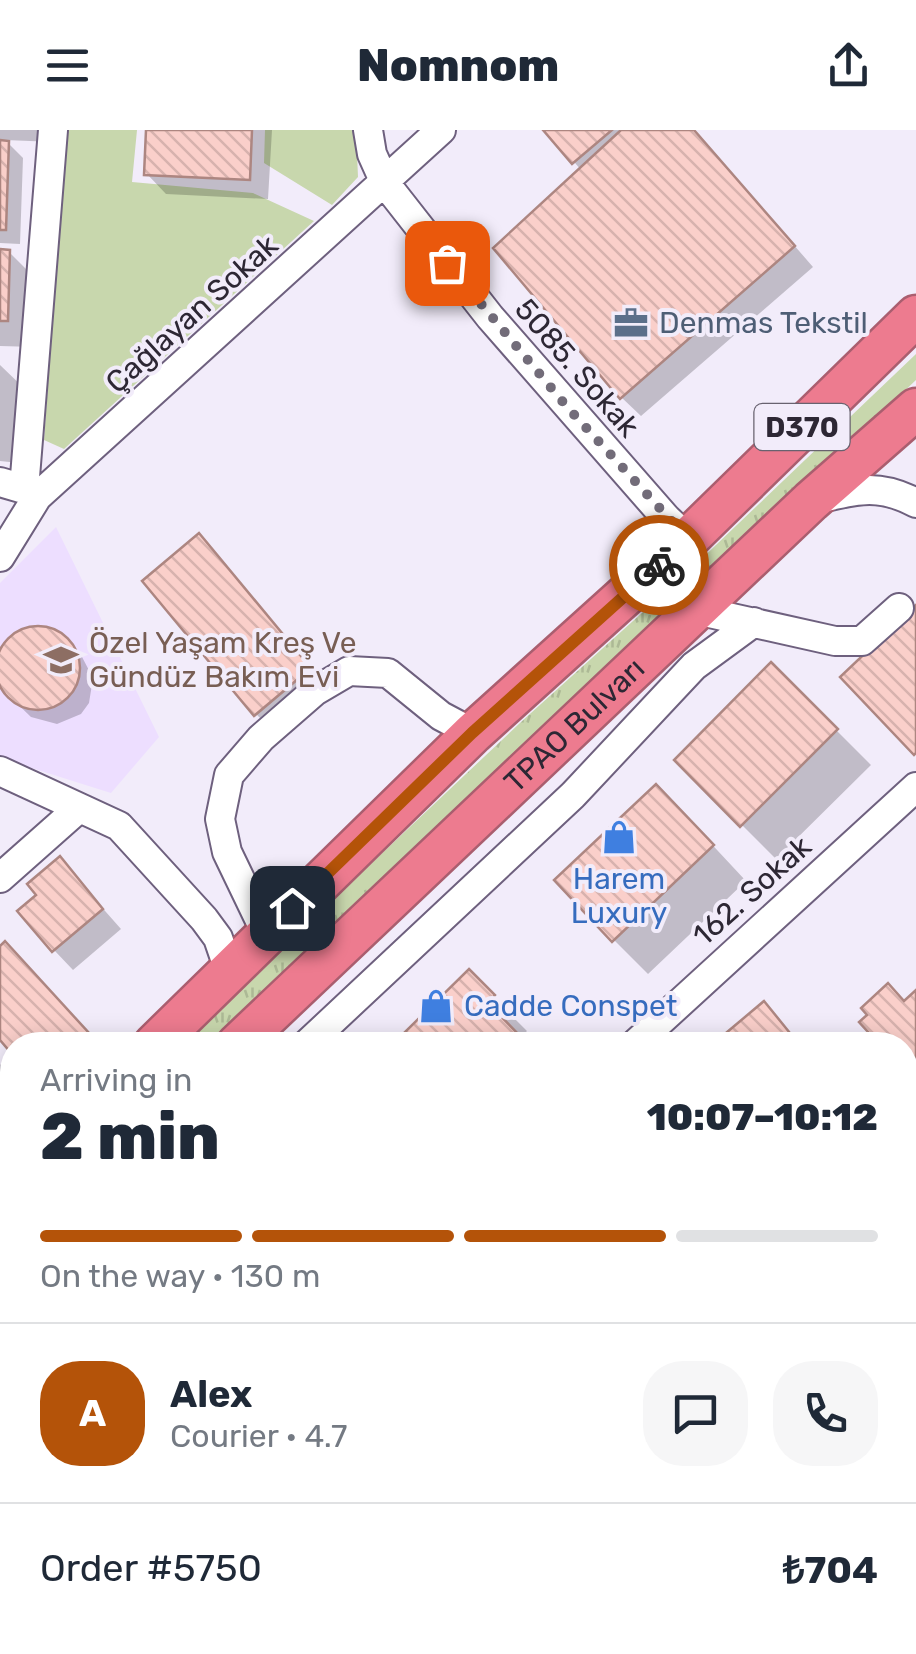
<!DOCTYPE html>
<html lang="en">
<head>
<meta charset="utf-8">
<style>
  body { margin:0; font-family:Rubik,sans-serif; background:#f6f6f7; color:#1f2937; height:100vh; display:flex; flex-direction:column; font-size:38px; white-space:nowrap }
  * { box-sizing:border-box; margin:0 }
  p { font-size:32px; color:#747a83 }
  .icon { flex:none; width:55px; height:55px; fill:none; stroke:currentColor; stroke-width:2; stroke-linecap:round; stroke-linejoin:round }
  .map { position:relative; flex:1; overflow:hidden }
  .details { position:absolute; left:0px; top:902px; width:918px; height:622px; display:flex; flex-direction:column; background:#fff; border-radius:40px 40px 0 0; box-shadow:0 5px 25px #0003 }
  .details>* { flex:none }
  .pin { position:absolute; display:grid; place-items:center; width:85px; height:85px; color:#fff; margin:-42px; border-radius:20px; box-shadow:0 5px 15px #0006 }
  .courier { position:absolute; display:grid; place-items:center; width:100px; height:100px; margin:-50px; border:8px solid #b45309; border-radius:50%; background:#fff; color:#222; box-shadow:0 2px 12px #0007 }
  .summary em { font-style:normal; font-weight:800 }
  .summary div { display:flex; flex-direction:column-reverse }
  .summary { display:flex; align-items:center; justify-content:space-between; height:170px; padding:0 40px }
  h1 { font-size:65px; font-weight:800; line-height:75px }
  .bar { display:grid; grid-template-columns:repeat(4,1fr); gap:15px 10px; align-content:center; height:120px; padding:0 40px }
  .bar i { height:12px; border-radius:8px; background:#e0e1e3 }
  .bar .current { background:#b45309 }
  .bar p { grid-column:span 4 }
  .line { display:flex; align-items:center; gap:25px; padding:0 40px; border-top:2px solid #e0e1e3 }
  .line div { flex:1 }
  .round { display:grid; place-items:center; flex:none; width:105px; height:105px; border-radius:40px; background:#f6f6f7 }
  header { display:flex; justify-content:space-between; align-items:center; height:130px; padding:0 40px; background:#fff; font-size:45px; font-weight:800 }
  .map>svg:first-child { display:block }
  .built { fill:#eddeff }
  .grass { fill:url(#grass-tufts) }
  .green { fill:#c8d7ad }
  .shadow { fill:#0003 }
  .building { fill:url(#building-back-hatch); stroke:#ad8681; stroke-width:2.5 }
  .lines { fill:none; stroke-linecap:round; stroke-linejoin:round }
  .minor-casing { stroke:#6e607e; stroke-width:32 }
  .highway-casing { stroke:#aa5e6f; stroke-width:45 }
  .minor { stroke:#fff; stroke-width:28 }
  .highway { stroke:#ed7b8f; stroke-width:40 }
  .done { stroke:#726c79; stroke-width:10; stroke-dasharray:0 18 }
  .route { stroke:#b45309; stroke-width:12 }
  .labels { text-anchor:middle; dominant-baseline:central; stroke-width:8; stroke-linejoin:round; paint-order:stroke }
  .shield { fill:#f2ecfa; stroke:#68626f; stroke-width:2.5 }
  .shield-label { font-size:28px; font-weight:bold; fill:#2d2734 }
  .street-label { font-size:30px; fill:#2d2734; stroke:#f2ecfa }
  .service-label { font-size:30px; fill:#4e5e75; stroke:#f2ecfa; text-anchor:start }
  .education-label { font-size:30px; fill:#785e54; stroke:#f2ecfa; text-anchor:start }
  .shop-label { font-size:30px; fill:#366cbe; stroke:#f2ecfa }
</style>
</head>
<body>
<header><svg class="icon" aria-label="menu" viewBox="0 0 24 24"><path d="M4 6h16M4 12h16M4 18h16"/></svg>Nomnom<svg class="icon" aria-label="share" viewBox="0 0 24 24"><path d="M12 15V3M7 8l5-5 5 5M5 13v7h14v-7"/></svg></header>
<div class="map">
<svg width="916" height="1524" viewBox="0 0 916 1524">
  <defs>
    <pattern id="grass-tufts" width="24" height="20" patternUnits="userSpaceOnUse" patternTransform="scale(2.5)"><rect width="24" height="20" fill="#c8d7ad"/><path d="M3 7l-1-3M5 7V3M7 7l1-3M15 17l-1-3M17 17v-4M19 17l1-3" fill="none" stroke="#acb995"/></pattern>
    <pattern id="building-back-hatch" width="6" height="6" patternUnits="userSpaceOnUse" patternTransform="scale(2.5)"><rect width="6" height="6" fill="#facfca"/><path d="M-1 5l2 2M0 0l6 6M5-1l2 2" fill="none" stroke="#d7b2ae"/></pattern>
  </defs>
  <rect width="100%" height="100%" fill="#f2ecfa"/>
  <!-- built -->
  <path class="built" d="M56,397L159,607L111,663L0,628V453Z
    M251,1512L454,1513L465,1524H239Z"/>
  <!-- grass -->
  <path class="grass" d="M916,224V250L708,448L466,670L211,915H179L521,592L694,436Z"/>
  <!-- green -->
  <path class="green" d="M66,0H137L132,52L253,63L314,91L64,319L44,310Z
    M265,0H356L358,47L332,75L264,33Z
    M916,1007V1268L905,1256V1018Z"/>
  <!-- shadow -->
  <path class="shadow" d="M0,0H55L54,12L5,10L23,28L20,114L0,113Z
    M149,0H272L268,69L166,64L147,44Z
    M547,0H694L813,137L641,286L621,267L581,40Z
    M0,122H9L36,149L35,217L0,216Z
    M0,235L25,259L19,333L0,331Z
    M199,407L313,543L260,588L256,584Z
    M41,498L65,509L81,525L93,548L89,573L81,584L57,594L31,587L5,562L0,552V530L6,513L28,499Z
    M771,535L871,635L776,729L677,630Z
    M690,691L746,751L648,844L614,810Z
    M60,730L121,799L73,840L54,820L39,766Z
    M5,814L39,848L100,915H12V920L0,907V819Z
    M469,843L527,901L520,908L526,915H417Z
    M916,864V950L905,939V915H883L905,874Z
    M0,934L12,946L8,950L12,955V1035L0,1023Z
    M0,1327L12,1339V1461L0,1449Z
    M509,1512H541L528,1524H520Z
    M783,1512H859L849,1524H785Z"/>
  <!-- building -->
  <path class="building" d="M146,0H252L250,50L144,45Z
    M543,0H612L572,34Z
    M621,0H694L795,116L620,269L493,118Z
    M0,10L9,11L6,100H0Z
    M0,119L10,120L8,191H0Z
    M199,403L311,538L254,586L142,451Z
    M916,475V623L914,625L840,547Z
    M-4 538a42 42 0 1 1 84 0a42 42 0 1 1-84 0Z
    M771,532L838,599L740,697L674,630Z
    M656,654L714,715L612,812L554,750Z
    M60,726L103,779L52,822L17,781L36,765L27,754Z
    M5,811L89,903L76,915H12V924L0,910V816Z
    M469,839L495,865L488,873L521,907L513,915H414L403,904Z
    M888,853L904,871L916,860V926L910,932L905,927V915H880L859,892L867,885L861,878Z
    M764,871L794,908L786,915H736L726,903Z
    M12,1261V1305L0,1292V1273Z
    M0,1324L12,1337V1398L0,1410Z
    M92,1512H116L129,1524H81Z
    M319,1512H394L406,1524H308Z
    M574,1512H600L610,1524H561Z
    M654,1512H701L690,1524H674L669,1519L665,1523Z
    M780,1512H831L821,1524H782L775,1518Z"/>
  <g class="lines">
    <!-- minor casing -->
    <g class="minor-casing">
      <path id="minor" d="M368,0L372,24L385,53L490,187L666,388L688,409
        M0,352L24,359L37,367
        M24,359L53,0
        M822,368C858,359 881,354 916,373
        M0,427L37,367L441,0
        M696,480L835,511H862L899,478
        M0,641L119,696L204,789L218,808L230,843
        M0,748L79,678
        M266,803L227,722L220,689L229,645L261,608L315,561L349,541L388,543L441,586L473,603
        M306,915L573,665L694,536L754,492
        M634,915L916,657
        M905,987L916,977
        M905,1295L916,1306
        M905,1344L916,1334
        M0,1501L23,1524
        M488,1512L497,1524
        M220,1524L233,1512
        M450,1524L462,1512
        M709,1524L721,1512"/>
    </g>
    <!-- highway casing -->
    <g class="highway-casing">
      <g id="highway">
        <path d="M154,915L473,603L688,409L916,186"/>
        <path id="s1" d="M237,915L811,371L916,279"/>
        <path d="M0,1061L12,1049"/>
        <path d="M0,1144L12,1132"/>
      </g>
    </g>
    <!-- minor -->
    <use href="#minor" class="minor"/>
    <!-- highway -->
    <use href="#highway" class="highway"/>
  </g>
  <g class="lines">
    <!-- done -->
    <path class="done" d="M447,133L568,278L688,409L659,435"/>
    <!-- route -->
    <path class="route" d="M292,778L472,603L659,435"/>
  </g>
  <!-- icons -->
  <defs>
    <g id="office-bare" transform="scale(2.7)"><path d="M-6-3h4V-5.5h4V-3h4V5H-6ZM-1-4.5V-3h2v-1.5ZM-6 0V1H6V0Z" fill="#5c6f8a" stroke="#f2ecfa" stroke-width="2.5" paint-order="stroke"/></g>
    <g id="school-bare" transform="scale(2.7)"><path d="M0-5L7-2L0 1L-7-2ZM-4 1L0 2.5L4 1V4Q0 6-4 4Z" fill="#8d6e63" stroke="#f2ecfa" stroke-width="2.5" paint-order="stroke"/></g>
    <g id="shop-bare" transform="scale(2.7)"><path d="M-5-2.5h2.3a2.7 3.5 0 0 1 5.4 0H5L5.5 6h-11ZM-1.5-2.5h3a1.5 2.3 0 0 0-3 0Z" fill="#3f7fe0" stroke="#f2ecfa" stroke-width="2.5" paint-order="stroke"/></g>
  </defs>
  <g fill-rule="evenodd">
    <use href="#office-bare" x="631" y="193"/>
    <use href="#school-bare" x="61" y="530"/>
    <use href="#shop-bare" x="619" y="707"/>
    <use href="#shop-bare" x="436" y="876"/>
  </g>
  <g class="labels">
    <!-- shield labels -->
    <rect class="shield" x="754.5" y="274" width="95" height="46" rx="8"/>
    <g class="shield-label">
      <text x="802" y="297">D370</text>
    </g>
    <!-- street labels -->
    <g class="street-label">
      <text transform="translate(192 184) rotate(-42)">Çağlayan Sokak</text>
      <text transform="translate(577 238) rotate(49)">5085. Sokak</text>
      <text stroke="none"><textPath href="#s1" startOffset="465">TPAO Bulvarı</textPath></text>
      <text transform="translate(752 761) rotate(-42)">162. Sokak</text>
    </g>
    <!-- service labels -->
    <g class="service-label">
      <text x="659" y="193">Denmas Tekstil</text>
    </g>
    <!-- education labels -->
    <g class="education-label">
      <text x="89" y="513">Özel Yaşam Kreş Ve<tspan x="89" dy="34">Gündüz Bakım Evi</tspan></text>
    </g>
    <!-- shop labels -->
    <g class="shop-label">
      <text x="619" y="749">Harem<tspan x="619" dy="34">Luxury</tspan></text>
      <text x="464" y="876" text-anchor="start">Cadde Conspet</text>
    </g>
  </g>
</svg>
<div class="pin" style="left:447px;top:133px;background:#ea580c"><svg class="icon" aria-label="bag" viewBox="0 0 24 24"><path d="M5 8h14l-1 12H6zM9 8a3 3 0 0 1 6 0"/></svg></div>
<div class="pin" style="left:292px;top:778px;background:#1f2937"><svg class="icon" aria-label="home" viewBox="0 0 24 24"><path d="M3 11l9-7 9 7M6 9v11h12V9"/></svg></div>
<div class="courier" style="left:659px;top:435px"><svg class="icon" aria-label="bike" viewBox="0 0 24 24"><circle cx="6" cy="16" r="4"/><circle cx="18" cy="16" r="4"/><path d="M6 16l4-8h5l3 8M10 8l3 8H6M13 5h3"/></svg></div>
<section class="details">
<div class="summary"><div><h1>2 min</h1><p>Arriving in</p></div><em>10:07–10:12</em></div>
<div class="bar"><i class="current"></i><i class="current"></i><i class="current"></i><i></i><p>On the way · 130 m</p></div>
<div class="line" style="height:180px"><b class="round" style="background:#b45309;color:#fff">A</b><div><b>Alex</b><p>Courier · 4.7</p></div><a class="round"><svg class="icon" aria-label="chat" viewBox="0 0 24 24"><path d="M4 5h16v11H9l-5 4z"/></svg></a><a class="round"><svg class="icon" aria-label="phone" viewBox="0 0 24 24"><path d="M5 4h4l2 5-3 2q2 4 5 5l2-3 5 2v4C11 20 4 13 5 4z"/></svg></a></div>
<div class="line" style="height:130px"><div>Order #5750</div><b>₺704</b></div>
</section>
</div>
</body>
</html>
